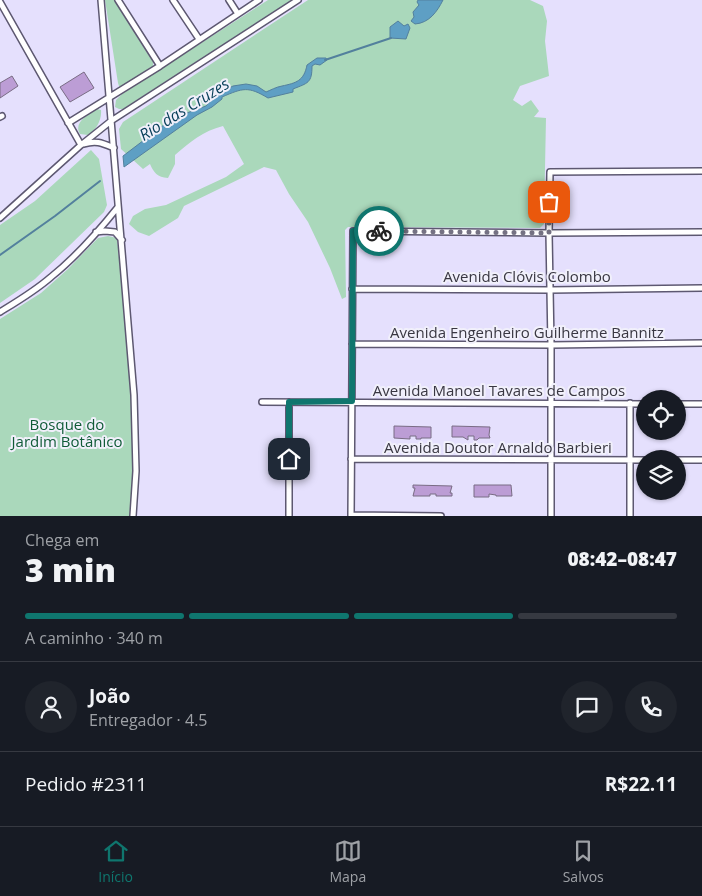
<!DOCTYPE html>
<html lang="pt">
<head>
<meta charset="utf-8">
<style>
  body { margin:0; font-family:"Open Sans",sans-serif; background:#20242c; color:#f1f3f6; height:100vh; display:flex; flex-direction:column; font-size:19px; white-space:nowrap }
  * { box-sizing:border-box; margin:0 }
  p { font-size:16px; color:#9ea1a6 }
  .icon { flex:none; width:28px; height:28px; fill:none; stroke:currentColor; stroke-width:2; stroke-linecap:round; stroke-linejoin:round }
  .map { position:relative; height:516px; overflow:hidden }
  .panel { display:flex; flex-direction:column; background:#171b24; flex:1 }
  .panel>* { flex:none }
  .tools { position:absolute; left:636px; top:390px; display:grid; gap:10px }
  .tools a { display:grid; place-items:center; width:50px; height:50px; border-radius:50%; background:#171b24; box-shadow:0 1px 4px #0004; font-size:25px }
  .pin { position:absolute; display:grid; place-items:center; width:42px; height:42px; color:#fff; margin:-21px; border-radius:10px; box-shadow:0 2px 8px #0006 }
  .courier { position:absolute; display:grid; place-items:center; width:50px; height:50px; margin:-25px; border:4px solid #0f766e; border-radius:50%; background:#fff; color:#222; box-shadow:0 1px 6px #0007 }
  .headline em { font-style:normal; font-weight:800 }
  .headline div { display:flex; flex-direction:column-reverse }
  .headline { display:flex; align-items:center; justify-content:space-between; height:85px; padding:0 25px }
  h1 { font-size:32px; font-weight:800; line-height:38px }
  .bar { display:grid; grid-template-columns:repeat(4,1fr); gap:8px 5px; align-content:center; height:60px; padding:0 25px }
  .bar i { height:6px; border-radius:4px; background:#363941 }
  .bar .current { background:#0f766e }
  .bar p { grid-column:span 4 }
  .line { display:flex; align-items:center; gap:12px; padding:0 25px; border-top:1px solid #363941 }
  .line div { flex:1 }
  .round { display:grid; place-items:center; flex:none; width:52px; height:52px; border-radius:26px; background:#20242c }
  .tabs { display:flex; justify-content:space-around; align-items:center; height:70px; border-top:1px solid #363941; background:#171b24; font-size:14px; color:#9ea1a6 }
  .tabs a { display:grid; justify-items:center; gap:2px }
  .tabs .current { color:#0f766e }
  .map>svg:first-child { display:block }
  .green { fill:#aad8bb }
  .water { fill:#5e9fc4; stroke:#53809d }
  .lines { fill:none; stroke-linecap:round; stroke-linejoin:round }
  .stream { stroke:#53809d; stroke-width:2 }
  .building { fill:#bc9dd5; stroke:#796c84 }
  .street-casing { stroke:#5d5871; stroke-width:8 }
  .street { stroke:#fff; stroke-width:5 }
  .done { stroke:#757283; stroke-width:5; stroke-dasharray:0 9 }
  .route { stroke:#0f766e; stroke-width:6 }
  .labels { text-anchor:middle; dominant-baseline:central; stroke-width:4; stroke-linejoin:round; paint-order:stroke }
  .street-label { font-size:15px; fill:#393742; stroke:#f1f0fb }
  .park-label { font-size:15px; fill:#105b37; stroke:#f1f0fb }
  .water-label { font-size:16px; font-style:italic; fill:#063e58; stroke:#f1f0fb }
</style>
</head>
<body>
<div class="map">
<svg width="702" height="516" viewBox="0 0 702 516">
  <rect width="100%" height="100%" fill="#e5e0fd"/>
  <!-- green -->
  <path class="green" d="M105,0H114L153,62V66L123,86H119L118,83Z
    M268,0H292L123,109H119L115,107L116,100L122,94Z
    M308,0H530L543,6L547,21L545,41L549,76L520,86L513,100L522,106L531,100L539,111L534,117L546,118L544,218V224L540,228L348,227L345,230L346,297L342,299L330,268L308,222L289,194L276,170L264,167L184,206L178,218L149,236L138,232L129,224L133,216L145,209L166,205L226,177L244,164L223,126C203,131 190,142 175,155V164L168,178C157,177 154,173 150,164L143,169L121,149L119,129L123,122Z
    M97,109L101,110C102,120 96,130 88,135L80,134C73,122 88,115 97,109Z
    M91,150L99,159L107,205L104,212L35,279L0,303V225L35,201Z
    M108,236L117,238L134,405L135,462L131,516H0V319L41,293L68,269L98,238Z"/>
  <!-- water -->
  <path class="water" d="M418,0H443C437,12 429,23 415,24L411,21L414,17L413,12L419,5L417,2Z
    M398,21L404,26L408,24L410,28L406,39L390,38V27Z
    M317,58H326L327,60L320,65L315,64L312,66C312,83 308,83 293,89V92L268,98C248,86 243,88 222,97V99L212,107L197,115L124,167L123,156L173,118L206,106L216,95L233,86L246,84L257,86L266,92C271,90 276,87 282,86C296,83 304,81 307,65Z"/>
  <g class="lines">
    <!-- stream -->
    <path class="stream" d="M325,60L391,38
      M0,255L55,216L100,181"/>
  </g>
  <!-- building -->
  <path class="building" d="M84,72L94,88L70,102L60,87Z
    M12,76L18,86L0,98V83Z
    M394,426L431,427V438H421V439H416V436H410V439L394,438Z
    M452,426L490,427L489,435L490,438H479L477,440H474V436H468V440L463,437H452Z
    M413,485L452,486L450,493H452V496H436V494H430V496H413L415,488H413Z
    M474,485H511L512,496H496V495L489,494V497H474Z"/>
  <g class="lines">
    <!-- street casing -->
    <g class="street-casing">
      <path id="street" d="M101,0L134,395L136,471L133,516
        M118,0L160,66
        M173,0L199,39
        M229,0L238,14
        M0,2L81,145
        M0,117L2,116
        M68,123L160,66L259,0
        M84,144C96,140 102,143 114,148
        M0,218L81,145L111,121L298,0
        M96,232L105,231L115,232L122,240
        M352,289L550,290L702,288
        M0,312C18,301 35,291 51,277C76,257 98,232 118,207
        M352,344L551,345L702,343
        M262,402L645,404
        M289,402V516
        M678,404H702
        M351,459L645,460
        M678,460H702
        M351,515L441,516
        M351,516L353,231L549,233L702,232
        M551,516V345L549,233L550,172L702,171
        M630,516V403"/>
    </g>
    <!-- street -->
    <use href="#street" class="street"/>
  </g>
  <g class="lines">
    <!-- done -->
    <path class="done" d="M379,231L549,233V202"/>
    <!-- route -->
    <path class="route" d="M289,459V402L352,401L353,231H379"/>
  </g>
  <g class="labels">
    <!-- street labels -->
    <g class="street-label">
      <text x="527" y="276">Avenida Clóvis Colombo</text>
      <text x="527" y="332">Avenida Engenheiro Guilherme Bannitz</text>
      <text x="499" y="390">Avenida Manoel Tavares de Campos</text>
      <text x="498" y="447">Avenida Doutor Arnaldo Barbieri</text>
    </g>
    <!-- park labels -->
    <g class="park-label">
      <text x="67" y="424">Bosque do<tspan x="67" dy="17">Jardim Botânico</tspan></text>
    </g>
    <!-- water labels -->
    <g class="water-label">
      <text transform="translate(184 109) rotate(-32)">Rio das Cruzes</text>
    </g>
  </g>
</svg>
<div class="tools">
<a><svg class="icon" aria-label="locate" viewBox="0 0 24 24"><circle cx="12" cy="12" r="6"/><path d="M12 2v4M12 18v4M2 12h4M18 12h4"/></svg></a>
<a><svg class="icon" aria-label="layers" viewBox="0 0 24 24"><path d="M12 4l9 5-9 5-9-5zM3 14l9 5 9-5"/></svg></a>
</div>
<div class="pin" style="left:549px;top:202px;background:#ea580c"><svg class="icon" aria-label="bag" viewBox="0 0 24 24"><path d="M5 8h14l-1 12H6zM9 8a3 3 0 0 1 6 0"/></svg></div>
<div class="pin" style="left:289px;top:459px;background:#1f2937"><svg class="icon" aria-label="home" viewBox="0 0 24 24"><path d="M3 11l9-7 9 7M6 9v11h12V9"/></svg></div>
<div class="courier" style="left:379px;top:231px"><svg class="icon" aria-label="bike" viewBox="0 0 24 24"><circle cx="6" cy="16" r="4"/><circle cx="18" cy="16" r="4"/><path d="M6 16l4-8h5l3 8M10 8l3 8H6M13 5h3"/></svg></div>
</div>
<section class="panel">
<div class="headline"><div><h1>3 min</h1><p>Chega em</p></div><em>08:42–08:47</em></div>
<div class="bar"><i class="current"></i><i class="current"></i><i class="current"></i><i></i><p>A caminho · 340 m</p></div>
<div class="line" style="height:90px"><a class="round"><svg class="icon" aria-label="person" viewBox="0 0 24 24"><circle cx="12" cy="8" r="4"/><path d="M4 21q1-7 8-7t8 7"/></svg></a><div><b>João</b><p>Entregador · 4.5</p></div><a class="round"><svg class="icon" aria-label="chat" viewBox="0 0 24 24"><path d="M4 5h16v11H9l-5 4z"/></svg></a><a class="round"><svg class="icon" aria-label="phone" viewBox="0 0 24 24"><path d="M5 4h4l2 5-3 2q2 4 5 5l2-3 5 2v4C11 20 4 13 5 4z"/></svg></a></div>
<div class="line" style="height:65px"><div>Pedido #2311</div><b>R$22.11</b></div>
</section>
<nav class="tabs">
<a class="current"><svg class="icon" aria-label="home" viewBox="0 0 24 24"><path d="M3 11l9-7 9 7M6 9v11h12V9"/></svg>Início</a>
<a><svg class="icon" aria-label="map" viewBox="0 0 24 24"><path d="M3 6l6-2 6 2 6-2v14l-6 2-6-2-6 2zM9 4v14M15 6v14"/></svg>Mapa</a>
<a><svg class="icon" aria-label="saved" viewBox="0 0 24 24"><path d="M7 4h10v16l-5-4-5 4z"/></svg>Salvos</a>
</nav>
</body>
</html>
